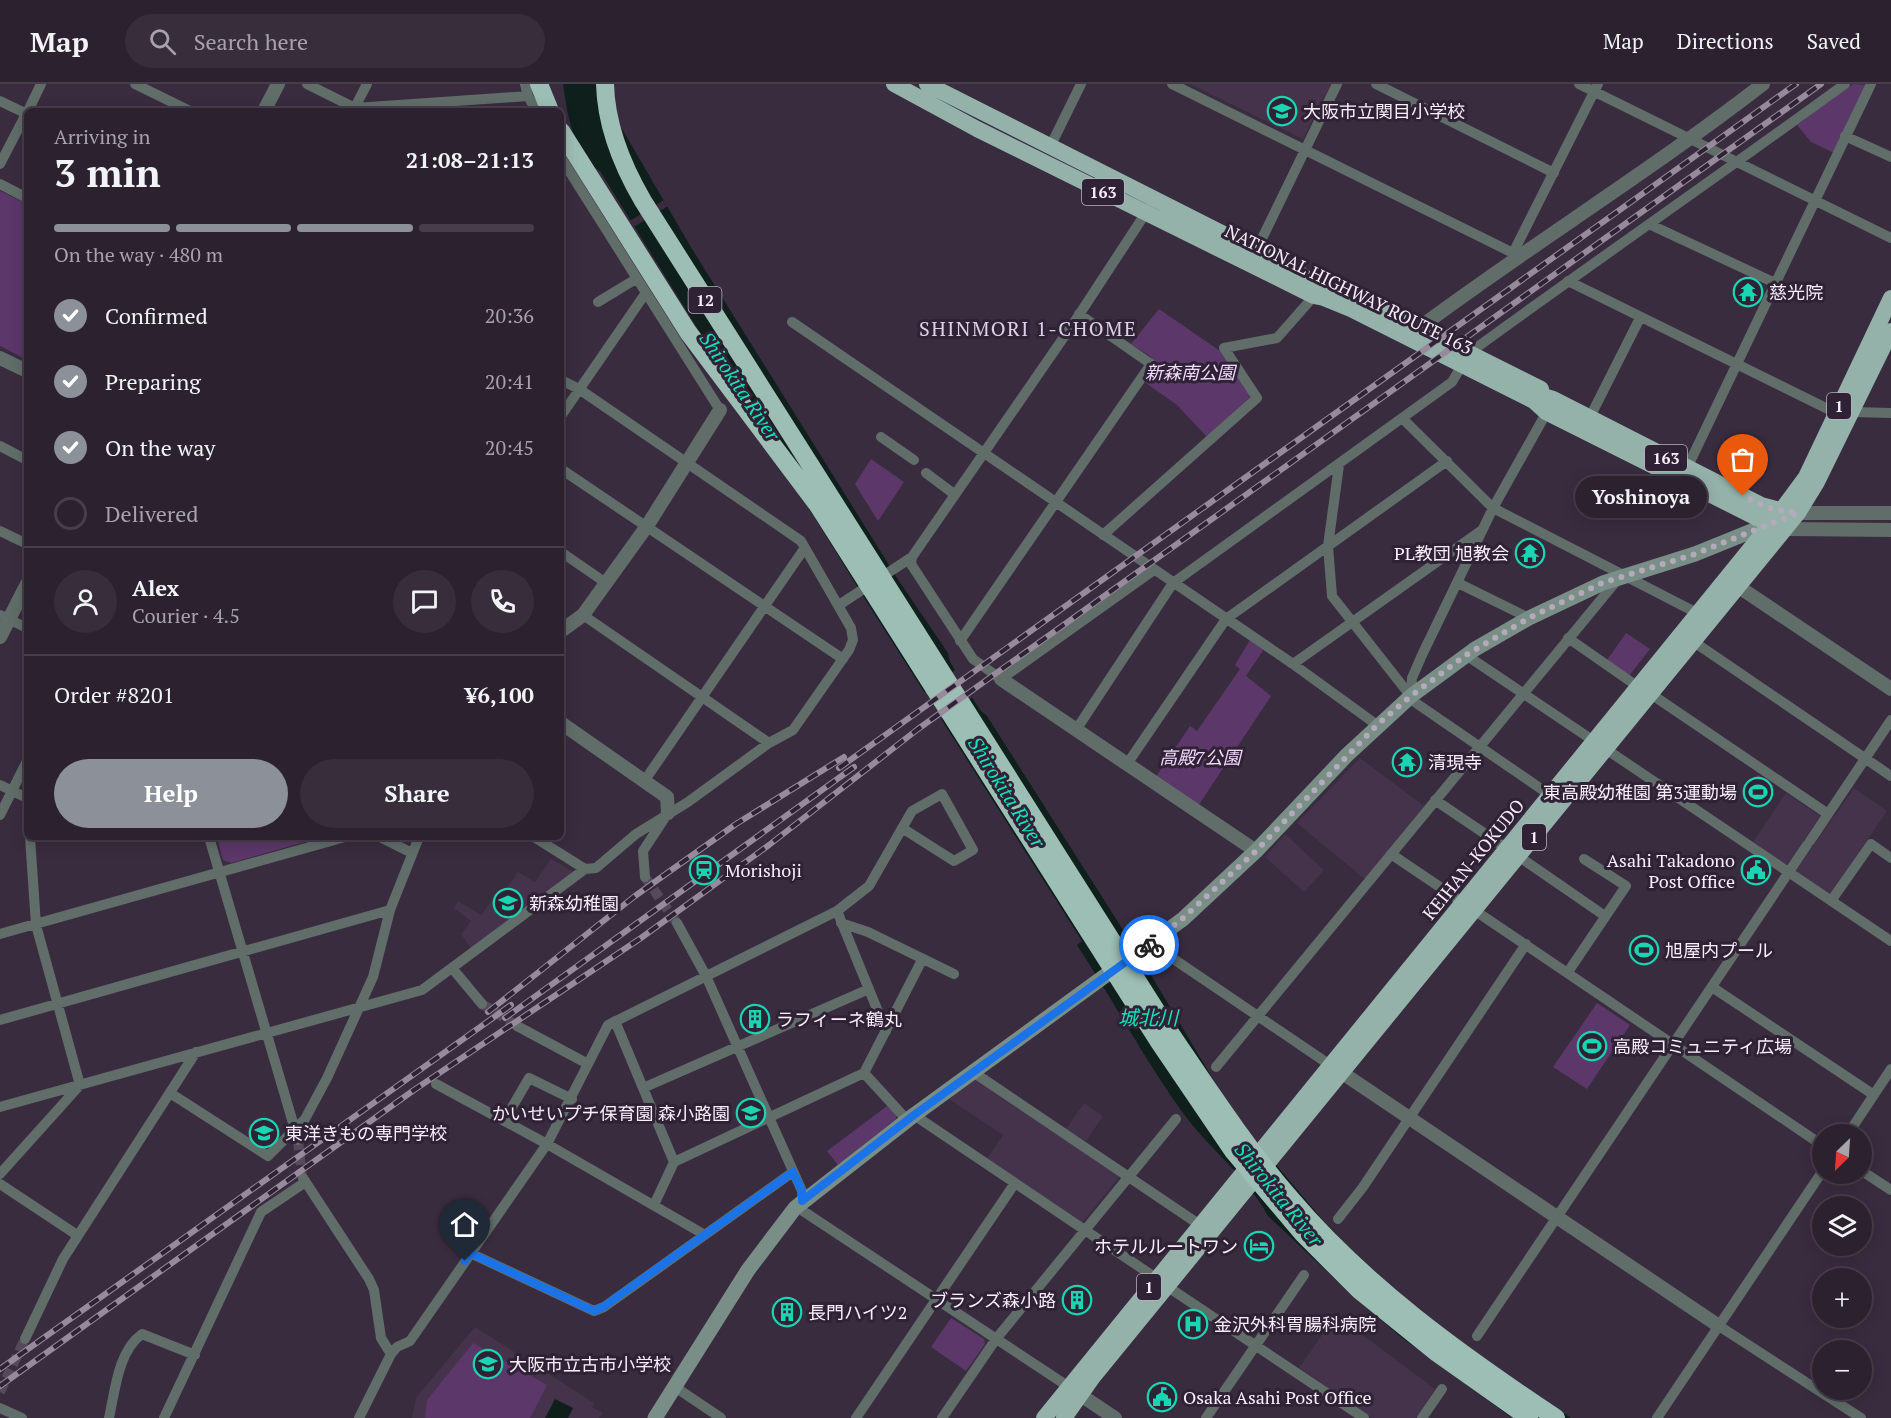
<!DOCTYPE html>
<html lang="en">
<head>
<meta charset="utf-8">
<style>
  body { margin:0; font-family:"PT Serif","Noto Sans JP",serif; background:#382e3b; color:#f1f3f6; height:100vh; display:flex; flex-direction:column; font-size:22px; white-space:nowrap }
  * { box-sizing:border-box; margin:0 }
  p { font-size:20px; color:#a6a3aa }
  .icon { flex:none; width:33px; height:33px; fill:none; stroke:currentColor; stroke-width:2; stroke-linecap:round; stroke-linejoin:round }
  .map { position:relative; flex:1; overflow:hidden }
  .sheet { position:absolute; left:24px; top:24px; width:540px; height:732px; display:flex; flex-direction:column; background:#2c212f; border-radius:9px; box-shadow:0 3px 15px #0003,0 0 0 2px #483e4b }
  .sheet>* { flex:none }
  .needle { width:39px; rotate:205deg }
  .buttons { position:absolute; left:1812px; top:1040px; display:grid; gap:12px }
  .buttons a { display:grid; place-items:center; width:60px; height:60px; border-radius:50%; background:#2c212f; box-shadow:0 3px 15px #0003,0 0 0 2px #483e4b; font-size:30px }
  .pin { position:absolute; display:grid; place-items:center; width:51px; height:51px; color:#fff; margin:-62px -26px; border-radius:50% 50% 50% 0; rotate:-45deg; box-shadow:0 0 6px #0007 }
  .pin .icon { rotate:45deg }
  .courier { position:absolute; display:grid; place-items:center; width:60px; height:60px; margin:-30px; border:4px solid #1a73e8; border-radius:50%; background:#fff; color:#222; box-shadow:0 2px 8px #0007 }
  .bubble { position:absolute; height:42px; border-radius:21px; background:#2c212f; box-shadow:0 3px 15px #0003,0 0 0 2px #483e4b; font-size:20px; font-weight:800; line-height:42px; text-align:center }
  .headline em { font-style:normal; font-weight:800 }
  .headline div { display:flex; flex-direction:column-reverse }
  .headline { display:flex; align-items:center; justify-content:space-between; height:102px; padding:0 30px }
  h1 { font-size:39px; font-weight:800; line-height:45px }
  .bar { display:grid; grid-template-columns:repeat(4,1fr); gap:9px 6px; align-content:center; height:72px; padding:0 30px }
  .bar i { height:8px; border-radius:4px; background:#483e4b }
  .bar .current { background:#8c9099 }
  .bar p { grid-column:span 4 }
  .line { display:flex; align-items:center; gap:15px; padding:0 30px; border-top:2px solid #483e4b }
  .line div { flex:1 }
  .round { display:grid; place-items:center; flex:none; width:63px; height:63px; border-radius:32px; background:#382e3b }
  ol { padding:0 30px; list-style:none }
  li { display:flex; align-items:center; gap:18px; height:66px }
  li p { margin-inline-start:auto }
  li .icon { padding:6px; border-radius:50%; background:#8c9099; color:#fff; stroke-width:4 }
  li:last-child { color:#a6a3aa }
  li i { width:33px; height:33px; border:3px solid #483e4b; border-radius:50% }
  .cta { display:flex; gap:12px; margin-top:auto; padding:12px 30px }
  .cta a { flex:1; height:69px; border-radius:36px; background:#8c9099; color:#fff; font-size:24px; font-weight:800; line-height:69px; text-align:center }
  .cta a+a { background:#382e3b; color:#f1f3f6 }
  header { display:flex; align-items:center; gap:36px; box-sizing:border-box; height:84px; padding:0 30px; background:#2c212f; border-bottom:2px solid #483e4b }
  header strong { font-size:28px }
  nav { display:flex; gap:33px; margin-inline-start:auto; font-size:21px }
  .search { width:420px; height:54px; background:#382e3b; display:flex; align-items:center; gap:15px; box-sizing:border-box; padding:0 21px; border-radius:33px; color:#a6a3aa; font-size:22px }
  .map>svg:first-child { display:block }
  .built { fill:#45334c }
  .green { fill:#5c376a }
  .water { fill:#0f1f1b }
  .pier { fill:#3a2c3f }
  .lines { fill:none; stroke-linecap:round; stroke-linejoin:round }
  .minor-tunnel { stroke:#56495b; stroke-width:10; stroke-dasharray:10 5; stroke-linecap:butt }
  .minor { stroke:#606d69; stroke-width:10 }
  .tertiary { stroke:#606d69; stroke-width:14 }
  .secondary { stroke:#798e87; stroke-width:15 }
  .trunk { stroke:#94b2aa; stroke-width:16 }
  .motorway { stroke:#9dbeb4; stroke-width:18 }
  .rail-casing { stroke:#978b9b; stroke-width:6 }
  .rail { stroke:#2f2235; stroke-width:4; stroke-dasharray:11; stroke-linecap:butt }
  .done { stroke:#b5aab9; stroke-width:6; stroke-dasharray:0 10.8 }
  .route { stroke:#1a73e8; stroke-width:8 }
  .labels { text-anchor:middle; dominant-baseline:central; stroke-width:6; stroke-linejoin:round; paint-order:stroke }
  .shield { fill:#2f2235; stroke:#bbb1c0; stroke-width:1.5 }
  .shield-label { font-size:16px; font-weight:bold; fill:#f7eefb }
  .poi-label { font-size:18px; fill:#f7eefb; stroke:#2f2235; text-anchor:start }
  .street-label { font-size:18px; fill:#f7eefb; stroke:#2f2235 }
  .park-label { font-size:18px; font-style:italic; fill:#f3d8ff; stroke:#2f2235 }
  .neighbourhood-label { font-size:20px; letter-spacing:1.5px; fill:#e0cee7; stroke:#2f2235 }
  .water-label { font-size:20px; font-style:italic; fill:#17e0bb; stroke:#2f2235 }
</style>
</head>
<body>
<header>
<strong>Map</strong>
<div class="search"><svg class="icon" aria-label="search" viewBox="0 0 24 24"><circle cx="10" cy="10" r="6"/><path d="M15 15l6 6"/></svg>Search here</div>
<nav><a>Map</a><a>Directions</a><a>Saved</a></nav>
</header>
<div class="map">
<svg width="1891" height="1334" viewBox="0 0 1891 1334">
  <rect width="100%" height="100%" fill="#3a2c3f"/>
  <!-- built -->
  <path class="built" d="M1190,0H1331L1303,55Z
    M1360,674L1424,722L1366,796L1297,739Z
    M1854,704L1887,727L1829,812L1795,788Z
    M1786,709L1820,732L1787,781L1753,758Z
    M1285,750L1324,786L1304,808L1265,773Z
    M551,775L576,789L472,866L461,850L471,837L454,824L458,817L481,831L493,815L498,817L518,788L535,798Z
    M975,995L1120,1092L1082,1139L987,1075L1003,1051L949,1015Z
    M1084,1019L1103,1032L1086,1057L1066,1045Z
    M1336,1231L1435,1305L1416,1334H1372L1299,1284Z
    M475,1243L594,1319L592,1323L603,1329L599,1334H412L416,1314Z"/>
  <!-- green -->
  <path class="green" d="M1853,0L1867,1L1834,69L1811,58L1797,41Z
    M0,107L27,120V276L0,262Z
    M1159,225L1220,267L1250,309L1249,314L1207,353L1177,321L1143,297L1155,279L1150,272L1131,260Z
    M871,375L904,398L878,437L855,400Z
    M1626,549L1650,565L1629,592L1607,576Z
    M1250,556L1264,565L1246,592L1271,612L1198,722L1155,694L1190,642L1197,647L1240,585L1235,581Z
    M1758,691L1774,702L1759,724L1743,714Z
    M217,753H322L231,779L223,776Z
    M1597,919L1630,941L1587,1005L1553,983Z
    M887,1022L896,1030V1035L838,1081L827,1067Z
    M951,1234L984,1255L985,1260L966,1287L931,1263Z
    M473,1259L547,1301L530,1334H425L427,1316Z"/>
  <!-- water -->
  <path class="water" d="M563,0H603L611,26L692,165L899,497L948,569L950,578L980,626L987,632L1125,849L1129,864L1148,886L1235,1032L1321,1134L1380,1197L1427,1236L1571,1334H1512L1401,1253L1353,1212L1268,1132C1247,1092 1209,1065 1183,1029C1144,975 1113,916 1077,861L1082,857L865,515L600,87C573,73 567,28 563,0Z
    M555,1315L573,1324L568,1334H545Z"/>
  <!-- pier -->
  <path class="pier" d="M664,116L668,122L632,144L628,138Z
    M958,584L974,612L939,637L922,610Z"/>
  <g class="lines">
    <!-- minor-tunnel -->
    <path class="minor-tunnel" d="M645,793L677,839
      M482,920L517,942
      M298,1056L302,1093
      M0,1308L25,1255"/>
    <!-- minor -->
    <path class="minor" d="M135,0L190,27
      M307,0L355,24L528,12L536,27
      M525,0L528,12
      M1172,0L1519,172
      M1376,0L1554,89
      M1579,0L1891,154
      M0,17L27,30
      M28,27L41,0
      M353,27L367,0
      M1845,52L1891,73
      M1050,63L1081,0
      M561,74L720,326
      M0,80L27,28
      M0,100L27,114
      M1651,141L1775,199
      M1256,167L1337,0
      M1513,169L1598,0
      M1568,197L1836,329
      M598,218L636,195
      M792,238L1293,580L1377,641
      M1474,271L1476,264C1598,175 1723,89 1845,0
      M1853,328L1891,329
      M561,332L645,210
      M1590,333L1640,234
      M1402,334L1493,424L1697,529
      M881,353L914,376
      M0,362L27,376
      M1339,381L1328,462L1332,512L1416,619L1550,711
      M1687,384L1871,0
      M561,385L843,575
      M926,389L954,410
      M0,447L27,460
      M1103,451L1257,314L1224,264L1277,254L1314,212
      M561,468L606,499
      M912,473L911,480L973,575L1001,595L1154,486
      M1458,499L1529,534
      M839,521L912,473L1075,237L1149,124
      M0,531L27,544
      M583,531L769,659
      M1568,554L1637,602
      M960,557L1151,280L1079,230
      M1694,558L1891,692
      M1466,571L1891,857
      M1293,580L1482,446
      M1651,610L1828,730
      M1411,612L1412,594L1422,571L1493,424L1549,324
      M1076,646L1173,499L1452,298L1458,288
      M1127,680L1226,535L1447,377
      M645,696L804,465
      M0,701L27,714
      M1435,716L1506,764
      M0,731L27,677
      M209,753L298,1056
      M380,753L412,769
      M534,753L585,785
      M1810,757L1891,636
      M1391,770L1822,1061
      M1518,772L1605,832
      M645,793L643,767L664,735
      M1831,817L1871,760L1891,774
      M837,827L886,947
      M677,839L706,892L802,1107L803,1127L1069,1303
      M841,839L868,848L954,890
      M0,850L345,753
      M1150,859L1330,981
      M452,884L482,920
      M1568,888L1626,802L1584,775
      M1712,903L1874,1011
      M0,936L390,826
      M615,937L674,1078
      M517,942L588,980
      M1216,983L1618,495
      M973,988L1200,1141
      M436,1000L547,1060L705,1151
      M643,1004L869,905
      M170,1009L268,1072L305,1035L327,994L373,893L390,826L419,753
      M0,1023L422,906L585,785L596,784L636,750L688,718L769,659L793,646L849,566L853,556L851,544L801,457L579,305L561,296
      M914,1031L1156,1194
      M907,1036L864,989L922,876
      M504,1037L529,994L572,1015
      M1848,1050L1891,985
      M1862,1087L1891,1106
      M0,1090L80,1001L36,841L30,753
      M303,1094L369,1195L374,1206L381,1254L391,1270
      M0,1100L77,1151
      M654,1121L674,1078L864,989
      M1338,1135L1363,1103L1526,860
      M470,1169L594,1227L604,1223L793,1088
      M1168,1203L1364,1334
      M1719,1242L1861,1334
      M1477,1252L1807,761
      M25,1255L63,1175L196,968
      M675,1303L721,1334
      M0,1324L22,1334
      M109,1334C115,1307 118,1267 142,1250L195,1271
      M164,1334L261,1128L304,1099
      M359,1334L391,1270L397,1263L410,1257L547,1060L608,941L837,827L869,802L912,727L942,710L973,766L954,777L902,744
      M856,1334L1015,1099
      M942,1334L996,1255L1176,1035
      M1206,1334L1304,1191
      M1422,1334L1442,1305
      M1657,1334L1822,1088"/>
    <!-- tertiary -->
    <path class="tertiary" d="M264,27L278,0
      M1419,244C1532,160 1652,86 1763,0
      M0,274L27,287
      M1798,429H1891
      M1786,445L1891,446
      M1739,503L1891,605
      M561,547L583,531L647,442L720,326
      M0,553L27,500
      M1001,595L1256,767
      M561,639L667,713L668,729
      M1335,984L1719,1242
      M1073,1306L1115,1334"/>
    <!-- secondary -->
    <path class="secondary" d="M655,1334L748,1186L795,1124L914,1031L1183,835L1256,767L1347,671L1411,612L1475,565L1529,534L1603,499L1695,470L1774,438"/>
    <!-- trunk -->
    <path class="trunk" d="M894,0L977,45L1314,212L1324,214L1351,225L1534,317L1546,328L1769,440L1779,443
      M927,0L1297,187L1308,196L1338,211
      M1331,200L1541,305
      M1527,307L1553,315L1761,421L1788,428
      M1044,1334L1781,427L1806,393L1891,214
      M1064,1334L1093,1293L1798,429L1817,398L1891,247"/>
    <!-- motorway -->
    <path class="motorway" d="M539,0L550,27
      M605,0C606,42 622,81 643,117L1171,950C1209,1006 1246,1063 1291,1115C1366,1203 1460,1270 1556,1334
      M561,47L688,248L817,420L1159,958L1233,1067L1303,1150L1359,1206L1437,1269L1529,1334"/>
    <!-- rail casing -->
    <g class="rail-casing">
      <path id="rail" d="M839,684L1796,0
        M488,928L635,812L736,740L844,673
        M505,934L854,683
        M0,1285L511,921
        M0,1302L414,1006L641,854L769,761L918,645L1821,0"/>
    </g>
    <!-- rail -->
    <use href="#rail" class="rail"/>
  </g>
  <g class="lines">
    <!-- done -->
    <path class="done" d="M1149,861L1182,835L1256,767L1377,641L1411,612L1466,571L1529,534L1602,499L1695,470L1798,429L1772,425L1743,412"/>
    <!-- route -->
    <path class="route" d="M465,1177L470,1169L594,1227L603,1223L793,1088L802,1107V1117L914,1031L1149,861"/>
  </g>
  <!-- icons -->
  <defs>
    <g id="school-ring" transform="scale(1.5)"><circle r="9.5" fill="#2f2235" stroke="#19d5b2" stroke-width="1.5"/><path d="M0-5L7-2L0 1L-7-2ZM-4 1L0 2.5L4 1V4Q0 6-4 4Z" fill="#19d5b2"/></g>
    <g id="temple-ring" transform="scale(1.5)"><circle r="9.5" fill="#2f2235" stroke="#19d5b2" stroke-width="1.5"/><path d="M0-6L5-2H3V0L6.5 2.5H4V6H1.5V3h-3V6H-4V2.5H-6.5L-3 0V-2H-5Z" fill="#19d5b2"/></g>
    <g id="stadium-ring" transform="scale(1.5)"><circle r="9.5" fill="#2f2235" stroke="#19d5b2" stroke-width="1.5"/><path d="M0-5a6.5 5 0 1 0 0 10a6.5 5 0 1 0 0-10ZM-3.5-1.8h7v3.6h-7Z" fill="#19d5b2"/></g>
    <g id="station-ring" transform="scale(1.5)"><circle r="9.5" fill="#2f2235" stroke="#19d5b2" stroke-width="1.5"/><path d="M-3-6H3Q5-6 5-4V2Q5 4 3 4L4.5 6H3L1.5 4h-3L-3 6H-4.5L-3 4Q-5 4-5 2V-4Q-5-6-3-6ZM-3.5-4v3h7v-3ZM-3.5 1v1.5H-2V1ZM2 1v1.5H3.5V1Z" fill="#19d5b2"/></g>
    <g id="civic-ring" transform="scale(1.5)"><circle r="9.5" fill="#2f2235" stroke="#19d5b2" stroke-width="1.5"/><path d="M-.6-6.5H3V-4.5H.6V-3L4-1V1h2V6H-6V1h2V-1L-.6-3ZM-1.2 2.5V6h2.4V2.5Z" fill="#19d5b2"/></g>
    <g id="building-ring" transform="scale(1.5)"><circle r="9.5" fill="#2f2235" stroke="#19d5b2" stroke-width="1.5"/><path d="M-4-6H4V6H1V3H-1V6H-4ZM-2.5-4.3h1.7v1.8h-1.7ZM.8-4.3h1.7v1.8H.8ZM-2.5-1h1.7V.8h-1.7ZM.8-1h1.7V.8H.8Z" fill="#19d5b2"/></g>
    <g id="university-ring" transform="scale(1.5)"><circle r="9.5" fill="#2f2235" stroke="#19d5b2" stroke-width="1.5"/><path d="M0-5L7-2L0 1L-7-2ZM-4 1L0 2.5L4 1V4Q0 6-4 4Z" fill="#19d5b2"/></g>
    <g id="hotel-ring" transform="scale(1.5)"><circle r="9.5" fill="#2f2235" stroke="#19d5b2" stroke-width="1.5"/><path d="M-6-4.5h1.5V1H6V5H4.5V3h-9V5H-6ZM-4 0a1.8 1.8 0 1 1 3.6 0ZM.5 0V-2.5h3Q6-2.5 6 0Z" fill="#19d5b2"/></g>
    <g id="hospital-ring" transform="scale(1.5)"><circle r="9.5" fill="#2f2235" stroke="#19d5b2" stroke-width="1.5"/><path d="M-5-5h3v3.5h4V-5h3V5h-3V1.5h-4V5h-3Z" fill="#19d5b2"/></g>
  </defs>
  <g fill-rule="evenodd">
    <use href="#school-ring" x="1282" y="27"/>
    <use href="#temple-ring" x="1748" y="208"/>
    <use href="#temple-ring" x="1530" y="469"/>
    <use href="#temple-ring" x="1407" y="678"/>
    <use href="#stadium-ring" x="1758" y="708"/>
    <use href="#station-ring" x="704" y="786"/>
    <use href="#civic-ring" x="1756" y="786"/>
    <use href="#school-ring" x="508" y="819"/>
    <use href="#stadium-ring" x="1644" y="866"/>
    <use href="#building-ring" x="755" y="935"/>
    <use href="#stadium-ring" x="1592" y="962"/>
    <use href="#school-ring" x="751" y="1029"/>
    <use href="#university-ring" x="264" y="1049"/>
    <use href="#hotel-ring" x="1259" y="1162"/>
    <use href="#building-ring" x="1077" y="1216"/>
    <use href="#building-ring" x="787" y="1228"/>
    <use href="#hospital-ring" x="1193" y="1240"/>
    <use href="#school-ring" x="488" y="1280"/>
    <use href="#civic-ring" x="1162" y="1313"/>
  </g>
  <g class="labels">
    <!-- shield labels -->
    <g class="shield">
      <rect x="1082" y="95" width="42" height="26" rx="4.5"/>
      <rect x="688.5" y="203" width="33" height="26" rx="4.5"/>
      <rect x="1827" y="309" width="24" height="26" rx="4.5"/>
      <rect x="1645" y="361" width="42" height="26" rx="4.5"/>
      <rect x="1522" y="740" width="24" height="26" rx="4.5"/>
      <rect x="1137" y="1190" width="24" height="26" rx="4.5"/>
    </g>
    <g class="shield-label">
      <text x="1103" y="108">163</text>
      <text x="705" y="216">12</text>
      <text x="1839" y="322">1</text>
      <text x="1666" y="374">163</text>
      <text x="1534" y="753">1</text>
      <text x="1149" y="1203">1</text>
    </g>
    <!-- poi labels -->
    <g class="poi-label">
      <text x="1303" y="27">大阪市立関目小学校</text>
      <text x="1769" y="208">慈光院</text>
      <text x="1509" y="469" text-anchor="end">PL教団 旭教会</text>
      <text x="1428" y="678">清現寺</text>
      <text x="1737" y="708" text-anchor="end">東高殿幼稚園 第3運動場</text>
      <text x="1735" y="776" text-anchor="end">Asahi Takadono<tspan x="1735" dy="21">Post Office</tspan></text>
      <text x="725" y="786">Morishoji</text>
      <text x="529" y="819">新森幼稚園</text>
      <text x="1665" y="866">旭屋内プール</text>
      <text x="776" y="935">ラフィーネ鶴丸</text>
      <text x="1613" y="962">高殿コミュニティ広場</text>
      <text x="730" y="1029" text-anchor="end">かいせいプチ保育園 森小路園</text>
      <text x="285" y="1049">東洋きもの専門学校</text>
      <text x="1238" y="1162" text-anchor="end">ホテルルートワン</text>
      <text x="1056" y="1216" text-anchor="end">ブランズ森小路</text>
      <text x="808" y="1228">長門ハイツ2</text>
      <text x="1214" y="1240">金沢外科胃腸科病院</text>
      <text x="509" y="1280">大阪市立古市小学校</text>
      <text x="1183" y="1313">Osaka Asahi Post Office</text>
    </g>
    <!-- street labels -->
    <g class="street-label">
      <text transform="translate(1349 205) rotate(26)">NATIONAL HIGHWAY ROUTE 163</text>
      <text transform="translate(1473 775) rotate(-51)">KEIHAN-KOKUDO</text>
    </g>
    <!-- park labels -->
    <g class="park-label">
      <text x="1190" y="288">新森南公園</text>
      <text x="1200" y="673">高殿7公園</text>
    </g>
    <!-- neighbourhood labels -->
    <g class="neighbourhood-label">
      <text x="1028" y="244">SHINMORI 1-CHOME</text>
    </g>
    <!-- water labels -->
    <g class="water-label">
      <text transform="translate(740 302) rotate(56)">Shirokita River</text>
      <text transform="translate(1007 708) rotate(58)">Shirokita River</text>
      <text x="1148" y="933">城北川</text>
      <text transform="translate(1279 1110) rotate(51)">Shirokita River</text>
    </g>
  </g>
</svg>
<div class="buttons">
<a><svg class="needle" viewBox="-14 -14 28 28"><path d="M0-13l5 13h-10z" fill="#e53935"/><path d="M0 13l5-13h-10z" fill="#a6a3aa"/></svg></a>
<a><svg class="icon" aria-label="layers" viewBox="0 0 24 24"><path d="M12 4l9 5-9 5-9-5zM3 14l9 5 9-5"/></svg></a>
<a>+</a>
<a>−</a>
</div>
<div class="pin" style="left:1743px;top:412px;background:#ea580c"><svg class="icon" aria-label="bag" viewBox="0 0 24 24"><path d="M5 8h14l-1 12H6zM9 8a3 3 0 0 1 6 0"/></svg></div>
<div class="pin" style="left:465px;top:1177px;background:#1f2937"><svg class="icon" aria-label="home" viewBox="0 0 24 24"><path d="M3 11l9-7 9 7M6 9v11h12V9"/></svg></div>
<div class="courier" style="left:1149px;top:861px"><svg class="icon" aria-label="bike" viewBox="0 0 24 24"><circle cx="6" cy="16" r="4"/><circle cx="18" cy="16" r="4"/><path d="M6 16l4-8h5l3 8M10 8l3 8H6M13 5h3"/></svg></div>
<div class="bubble" style="left:1575px;top:392px;width:132px">Yoshinoya</div>
<section class="sheet">
<div class="headline"><div><h1>3 min</h1><p>Arriving in</p></div><em>21:08–21:13</em></div>
<div class="bar"><i class="current"></i><i class="current"></i><i class="current"></i><i></i><p>On the way · 480 m</p></div>
<ol>
<li><svg class="icon" aria-label="check" viewBox="0 0 24 24"><path d="M5 12l5 5 9-10"/></svg>Confirmed<p>20:36</p></li>
<li><svg class="icon" aria-label="check" viewBox="0 0 24 24"><path d="M5 12l5 5 9-10"/></svg>Preparing<p>20:41</p></li>
<li><svg class="icon" aria-label="check" viewBox="0 0 24 24"><path d="M5 12l5 5 9-10"/></svg>On the way<p>20:45</p></li>
<li><i></i>Delivered</li>
</ol>
<div class="line" style="height:108px"><a class="round"><svg class="icon" aria-label="person" viewBox="0 0 24 24"><circle cx="12" cy="8" r="4"/><path d="M4 21q1-7 8-7t8 7"/></svg></a><div><b>Alex</b><p>Courier · 4.5</p></div><a class="round"><svg class="icon" aria-label="chat" viewBox="0 0 24 24"><path d="M4 5h16v11H9l-5 4z"/></svg></a><a class="round"><svg class="icon" aria-label="phone" viewBox="0 0 24 24"><path d="M5 4h4l2 5-3 2q2 4 5 5l2-3 5 2v4C11 20 4 13 5 4z"/></svg></a></div>
<div class="line" style="height:78px"><div>Order #8201</div><b>¥6,100</b></div>
<div class="cta"><a>Help</a><a>Share</a></div>
</section>
</div>
</body>
</html>
